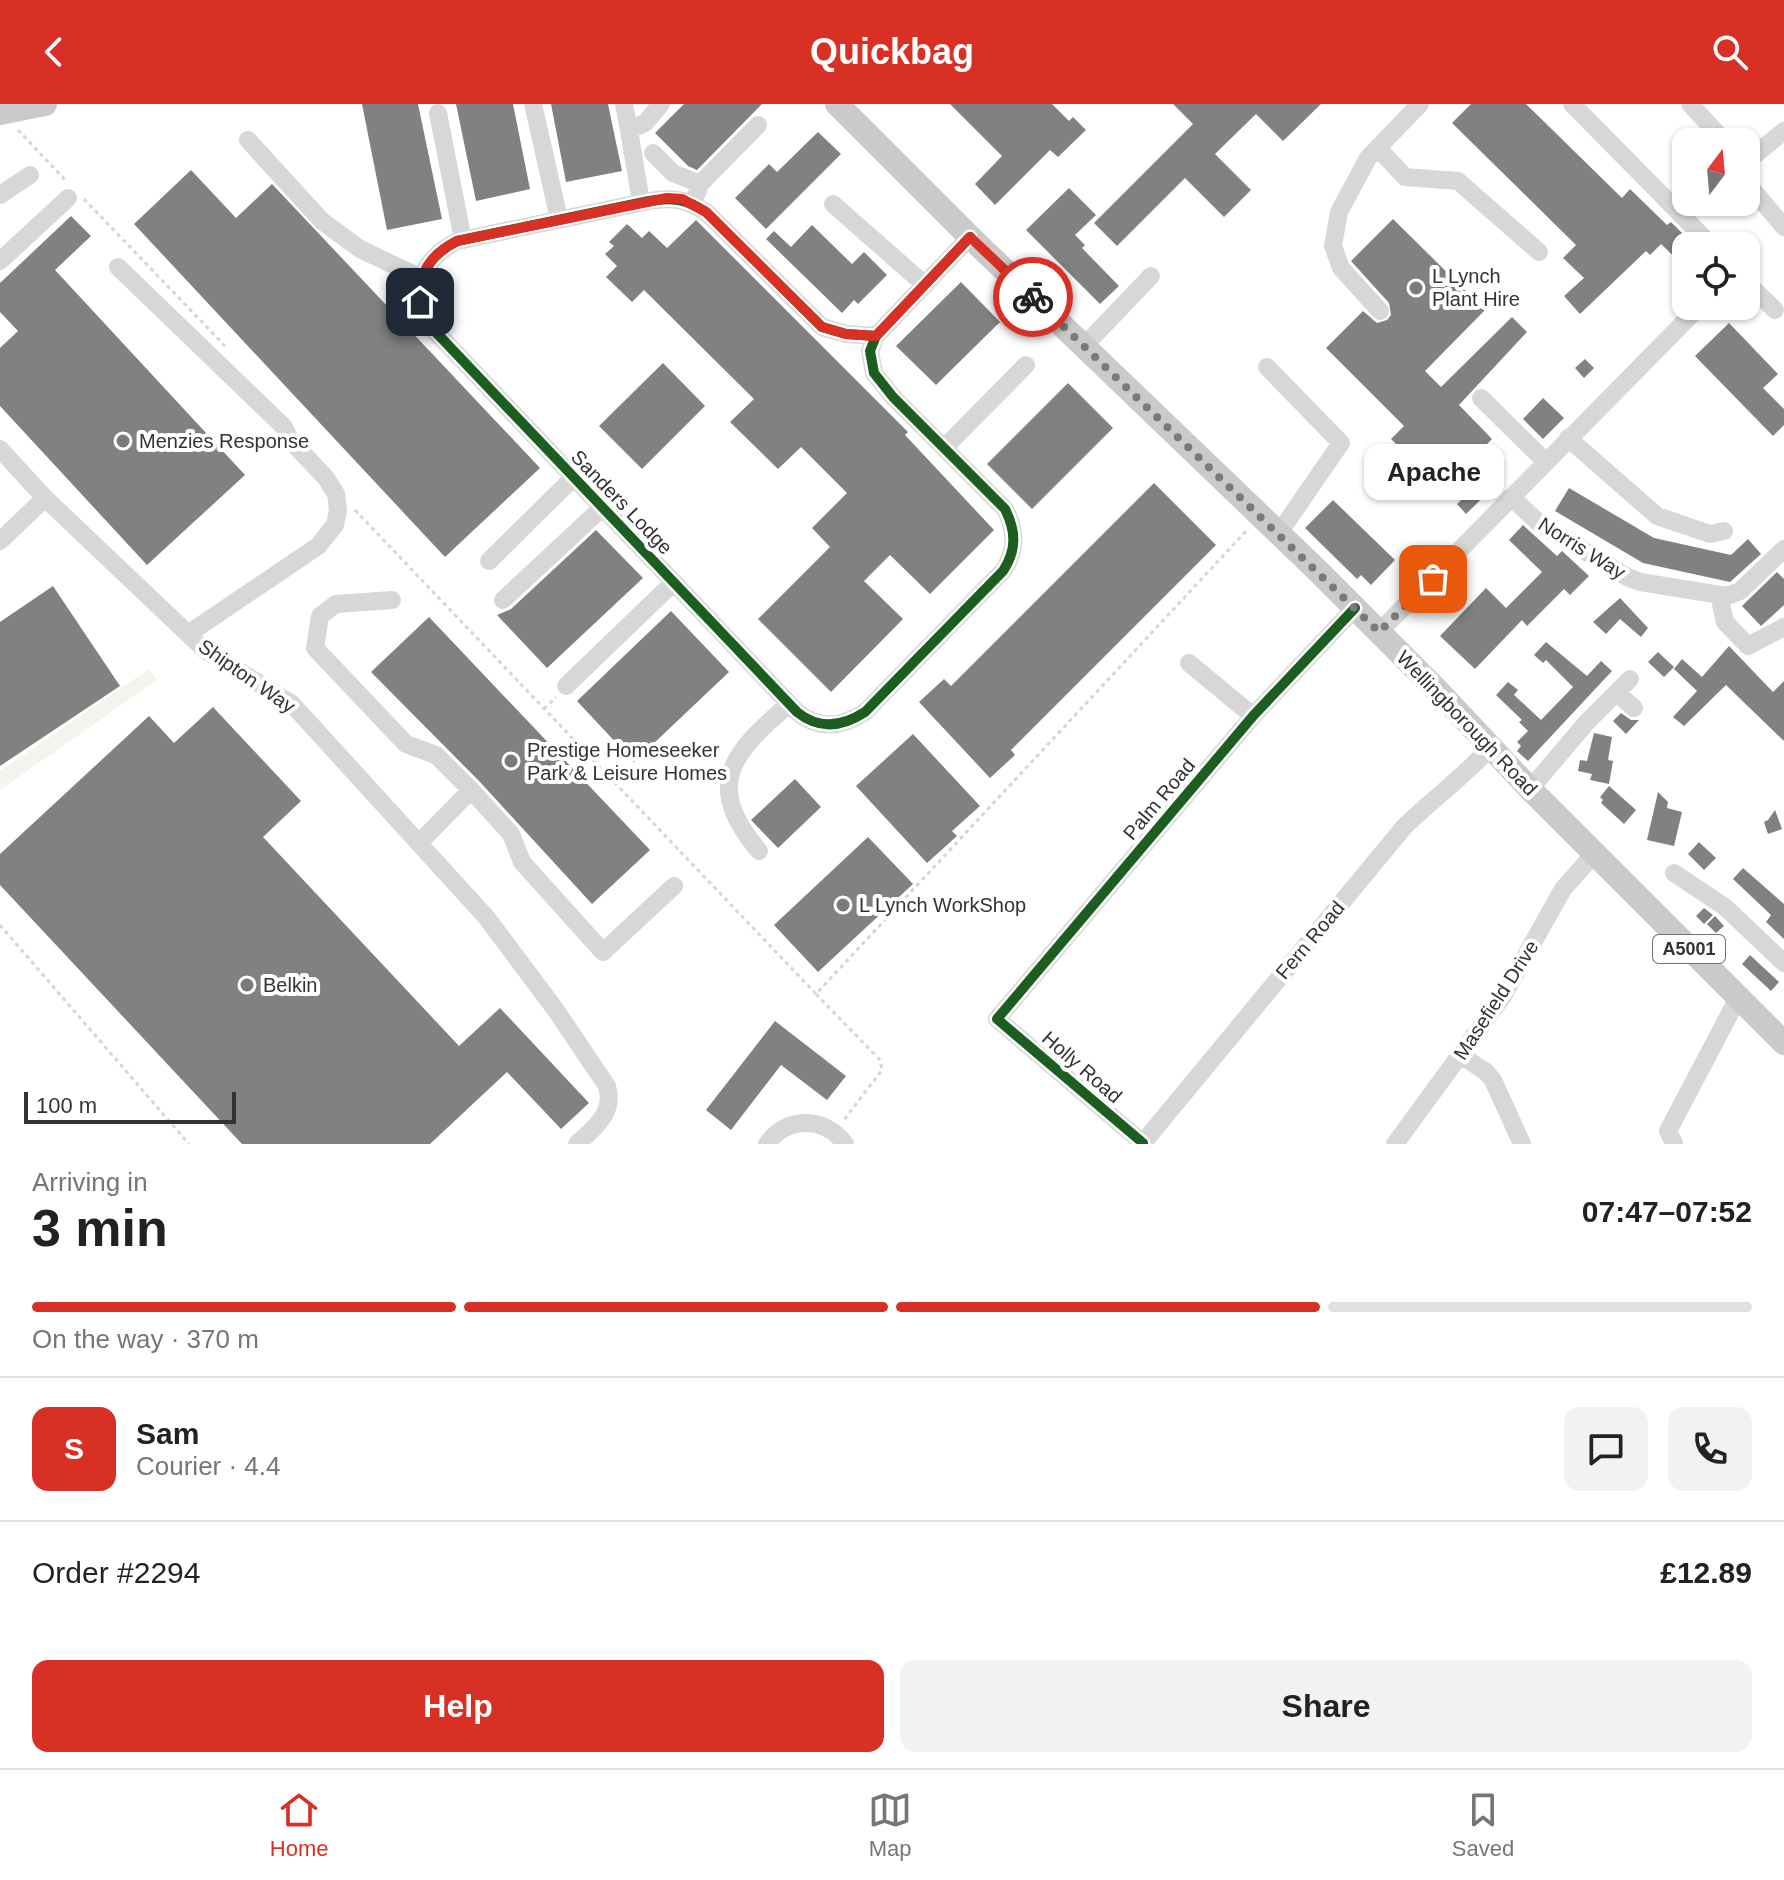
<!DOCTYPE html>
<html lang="en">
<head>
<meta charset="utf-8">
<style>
  body { margin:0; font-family:Arial,sans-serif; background:#f2f2f2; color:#222; height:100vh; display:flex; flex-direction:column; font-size:30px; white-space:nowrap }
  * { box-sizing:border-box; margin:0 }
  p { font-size:26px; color:#767676 }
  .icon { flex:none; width:44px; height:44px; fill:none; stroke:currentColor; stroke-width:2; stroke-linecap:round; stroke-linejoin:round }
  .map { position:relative; height:1040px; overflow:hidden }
  .side { display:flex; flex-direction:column; background:#fff; flex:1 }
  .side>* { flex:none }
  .needle { width:52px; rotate:16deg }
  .fabs { position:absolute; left:1672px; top:24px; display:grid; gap:16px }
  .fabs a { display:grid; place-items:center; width:88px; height:88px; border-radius:16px; background:#fff; box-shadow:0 2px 6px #0004; font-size:40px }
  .scale { position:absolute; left:24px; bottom:20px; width:212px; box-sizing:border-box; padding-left:8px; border:4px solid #333; border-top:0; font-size:22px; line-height:28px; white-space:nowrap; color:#333; -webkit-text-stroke:6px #fff; paint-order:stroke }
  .pin { position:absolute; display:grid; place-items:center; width:68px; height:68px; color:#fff; margin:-34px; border-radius:16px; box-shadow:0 4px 12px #0006 }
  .courier { position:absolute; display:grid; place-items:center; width:80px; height:80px; margin:-40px; border:6px solid #d93025; border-radius:50%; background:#fff; color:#222; box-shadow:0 2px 10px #0007 }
  .bubble { position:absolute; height:56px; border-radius:16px; background:#fff; box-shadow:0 2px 6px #0004; font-size:26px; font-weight:700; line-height:56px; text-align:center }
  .summary em { font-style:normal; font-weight:700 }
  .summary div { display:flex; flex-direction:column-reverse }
  .summary { display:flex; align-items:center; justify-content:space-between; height:136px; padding:0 32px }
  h1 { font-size:52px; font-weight:700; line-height:60px }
  .bar { display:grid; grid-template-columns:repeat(4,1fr); gap:12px 8px; align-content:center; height:96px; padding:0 32px }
  .bar i { height:10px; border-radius:6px; background:#e0e0e0 }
  .bar .selected { background:#d93025 }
  .bar p { grid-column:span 4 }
  .line { display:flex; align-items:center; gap:20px; padding:0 32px; border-top:2px solid #e0e0e0 }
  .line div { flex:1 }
  .round { display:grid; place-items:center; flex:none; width:84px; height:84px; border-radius:16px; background:#f2f2f2 }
  .action { display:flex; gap:16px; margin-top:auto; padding:16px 32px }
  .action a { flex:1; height:92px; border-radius:16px; background:#d93025; color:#fff; font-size:32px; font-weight:700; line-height:92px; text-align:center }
  .action a+a { background:#f2f2f2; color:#222 }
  header { display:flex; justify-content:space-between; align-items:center; height:104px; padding:0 32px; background:#d93025; color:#fff; font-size:36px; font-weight:700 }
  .dock { display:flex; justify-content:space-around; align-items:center; height:112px; border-top:2px solid #e0e0e0; background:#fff; font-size:22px; color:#767676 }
  .dock a { display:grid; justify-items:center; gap:4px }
  .dock .selected { color:#d93025 }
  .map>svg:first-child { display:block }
  .green { fill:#f1f5ed }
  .building { fill:#818181 }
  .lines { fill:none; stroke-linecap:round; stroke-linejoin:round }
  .path { stroke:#d6d6d6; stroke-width:3; stroke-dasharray:4 4; stroke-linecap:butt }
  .minor { stroke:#d7d7d7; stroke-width:18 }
  .major { stroke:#cacaca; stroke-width:24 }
  .cycleway-casing { stroke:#fff; stroke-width:15 }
  .cycleway { stroke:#1b5e20; stroke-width:10 }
  .done { stroke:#7a7a7a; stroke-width:8; stroke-dasharray:0 14.4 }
  .route { stroke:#d93025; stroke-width:10 }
  .poi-dot { fill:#7a7a7a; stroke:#fff; stroke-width:3 }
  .labels { text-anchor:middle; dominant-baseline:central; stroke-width:8; stroke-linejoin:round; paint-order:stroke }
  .shield { fill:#fff; stroke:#707070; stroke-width:2 }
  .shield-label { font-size:18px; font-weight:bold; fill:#333 }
  .poi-label { font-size:20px; fill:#333; stroke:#fff; text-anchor:start }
  .street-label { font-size:20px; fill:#333; stroke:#fff }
</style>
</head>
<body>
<header><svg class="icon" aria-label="back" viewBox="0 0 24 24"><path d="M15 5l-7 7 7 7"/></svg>Quickbag<svg class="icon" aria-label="search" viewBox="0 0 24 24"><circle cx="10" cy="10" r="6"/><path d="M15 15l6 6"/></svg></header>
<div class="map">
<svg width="1784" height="1040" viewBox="0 0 1784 1040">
  <rect width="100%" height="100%" fill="#fff"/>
  <!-- green -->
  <path class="green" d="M149,565L157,576L0,686V667Z"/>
  <!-- building -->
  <path class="building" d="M362,0H418L442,115L387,126Z
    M456,0H513L530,85L476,97Z
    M551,0H608L622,67L566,78Z
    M684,0H762L697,66L688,62L655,29Z
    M950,0H1052L1069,17L1073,13L1086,26L1058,53L1050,46L995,101L975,80L1002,52Z
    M1173,0H1321L1283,37L1256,10L1215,50L1251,86L1224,113L1185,74L1117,142L1094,119L1193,20Z
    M1471,0H1526L1622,94L1630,85L1667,121L1671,118L1695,142H1686V164L1661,140L1650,151L1646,147L1580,210L1564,192L1584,174L1563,154L1576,141L1452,19Z
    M818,28L841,50L766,125L735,94L769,60L777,68Z
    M191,66L236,114L272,80L540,364L445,453L134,120Z
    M1069,84L1096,111L1075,131L1085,141L1082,144L1119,182L1100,200L1026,126Z
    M71,112L91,132L55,166L245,371L147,461L0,302V244L18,227L0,208V179Z
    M1393,115L1485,206L1425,267L1441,283L1512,213L1527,228L1459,301L1492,335L1443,386L1391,335L1404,322L1326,244L1363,207L1377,219L1387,216L1391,211L1389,199L1351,157Z
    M696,116L908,328L905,331L994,426L930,490L890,451L864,477L903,515L831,588L758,515L830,443L812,424L847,389L801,343L778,365L730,318L754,295L644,186L632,198L606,173L617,162L605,150L614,142L609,138L627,120L642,134L649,127L667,144Z
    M812,121L852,160L864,148L887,171L858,200L854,196L842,209L766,135L774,127L791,143Z
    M961,178L1000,218L936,281L896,242Z
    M1729,219L1778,270L1763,284L1784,305V321L1773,332L1695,252Z
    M1585,255L1594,264L1584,274L1575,264Z
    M663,259L705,302L642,365L599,322Z
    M1068,279L1113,324L1032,405L987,360Z
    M1543,294L1564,314L1543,335L1523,315Z
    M1491,368L1500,377L1466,410L1457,400Z
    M1154,379L1216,441L1011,646L1015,651L990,674L919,598L944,575L951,582Z
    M1569,384L1654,434L1731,451L1748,435L1761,450L1730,478L1643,459L1555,407Z
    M1333,396L1395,456L1371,481L1361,471L1357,475L1305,424Z
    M1523,421L1557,452L1562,447L1589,472L1570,491L1564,485L1527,522L1522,516L1475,565L1440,532L1486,484L1506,504L1542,468L1509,436Z
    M596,426L643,474L547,564L497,511L511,505Z
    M1777,468L1784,475V501L1761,522L1742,502Z
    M53,482L120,582L0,662V518Z
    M1620,494L1648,524L1641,533L1620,515L1606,530L1593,518Z
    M671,507L729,568L634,658L577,597Z
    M429,513L650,746L592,800L480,678L371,568Z
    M1546,538L1587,572L1601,557L1612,567L1528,657L1517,647L1521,642L1517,638L1528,627L1519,618L1522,616L1496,591L1508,578L1518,586L1514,591L1541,616L1573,583L1546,556L1543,559L1534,551Z
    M1729,542L1773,588L1784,577V637L1726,581L1684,622L1673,613L1697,587L1674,565L1682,555L1702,573Z
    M1658,548L1674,563L1664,573L1648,558Z
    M213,603L301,697L263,733L459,942L500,904L589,999L561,1025L507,968L430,1040H242L0,781V750L149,612L174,639Z
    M1621,609L1631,616H1639L1626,630L1613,617Z
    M1594,629L1612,633L1608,656L1613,657L1609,680L1590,676L1592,670L1578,667L1580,656L1587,657Z
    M913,630L980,702L952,727L957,732L927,759L856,682Z
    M795,675L821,703L778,744L751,716Z
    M1609,682L1636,706L1624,720L1601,699L1603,696L1600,693Z
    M1658,688L1668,698L1667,704L1682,708L1674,742L1647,736Z
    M1775,706L1782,725L1768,730L1764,718L1768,716Z
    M868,733L913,780L818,868L774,821Z
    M1699,738L1716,754L1704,766L1688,750Z
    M1743,764L1784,800V835L1766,818L1771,811L1733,775Z
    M1704,804L1713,811L1704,820L1696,812Z
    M1715,812L1724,822L1716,829L1707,820Z
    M1750,851L1779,878L1771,887L1742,860Z
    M775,917L846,972L827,996L781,961L731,1026L706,1006Z"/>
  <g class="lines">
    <!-- path -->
    <path class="path" d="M18,26L67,78
      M84,95L225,242
      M355,406L816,890L1249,424
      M544,605L556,593
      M0,821L189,1040
      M816,890L880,956L882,966L844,1016"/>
    <!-- minor -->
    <path class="minor" d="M533,0L559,115
      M624,0L629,26
      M1572,0L1712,142
      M1690,0L1725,38
      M438,9L463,136
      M248,36L322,117L360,145L421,174
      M1378,44L1405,73L1458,77L1539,148
      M653,49L673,69L700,80
      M1746,58L1784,27
      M1746,78L1784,123
      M0,91L30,71
      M641,98L629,26L645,19L661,0
      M693,100L700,80L758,21
      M833,100L925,181
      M0,157L68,94
      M118,163L284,323L290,336L326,374L336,390L338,406L335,421L318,442L188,530
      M1746,178L1775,206
      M1380,207L1341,164L1333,142L1339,108L1368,54L1420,0
      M876,232L846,230L822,223L706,108C686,95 672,93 649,97L457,137C422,155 409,187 430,222L797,608C819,626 842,623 865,608L1003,467C1017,446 1016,427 1005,405L893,293L874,269L870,247L876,232L970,133
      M1084,242L1151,172
      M1267,263L1341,339L1279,429
      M1481,294L1546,358
      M1568,334L1657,412L1710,430L1724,427
      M944,344L1026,261
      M0,345L45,394L205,546L292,600L487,814L555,905L607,982C615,1009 595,1023 577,1040
      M1511,393L1539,419L1627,473L1640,478L1727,492L1740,487L1784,445
      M0,437L45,394
      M489,457L574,373
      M1719,491L1725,518L1748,542L1784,523
      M392,496L336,500L320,512L315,544L406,640L436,651L471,686
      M503,496L603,403
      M1379,528L1700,202
      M1189,559L1253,612
      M566,582L674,478
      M1617,589L1634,604
      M1530,685L1587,618L1630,575
      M419,739L471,686L511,730L522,758L603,848L674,782
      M759,747C703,681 732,649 789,600
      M1674,769L1725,803L1784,859
      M1460,951L1485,967L1493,976L1522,1040
      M1143,1039L997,915L1253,612L1355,504
      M1674,1039L1668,1027L1738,894
      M767,1040C786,1012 825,1012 845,1040
      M1142,1040L1404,723C1432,696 1463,673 1490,644
      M1395,1040L1503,892L1563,785L1594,750"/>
    <!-- major -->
    <path class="major" d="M837,0L970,133L1317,466L1438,587L1530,685L1784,939
      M0,9L45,0"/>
    <!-- cycleway casing -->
    <g class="cycleway-casing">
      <path id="cycleway" d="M876,232L846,230L822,223L706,108C686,95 672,93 649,97L457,137C422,155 409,187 430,222L797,608C819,626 842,623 865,608L1003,467C1017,446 1016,427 1005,405L893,293L874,269L870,247L876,232L970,133
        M1143,1039L997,915L1253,612L1355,504"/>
    </g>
    <!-- cycleway -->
    <use href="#cycleway" class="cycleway"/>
  </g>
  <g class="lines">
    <!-- done -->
    <path class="done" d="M1033,193L1379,528L1433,475"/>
    <!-- route -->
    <path class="route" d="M420,198C417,168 432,150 457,137L667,94L682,95L706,108L822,223L846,230L876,232L970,133L1033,193"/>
  </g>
  <!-- markers -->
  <g class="poi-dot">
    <circle cx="1416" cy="184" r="8"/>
    <circle cx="123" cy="337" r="8"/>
    <circle cx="511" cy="657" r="8"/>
    <circle cx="843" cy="801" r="8"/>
    <circle cx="247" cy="881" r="8"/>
  </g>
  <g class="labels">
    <!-- shield labels -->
    <rect class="shield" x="1653" y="831" width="72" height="28" rx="6"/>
    <g class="shield-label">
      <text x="1689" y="845">A5001</text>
    </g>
    <!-- poi labels -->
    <g class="poi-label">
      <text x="1432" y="172">L Lynch<tspan x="1432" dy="23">Plant Hire</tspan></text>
      <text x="139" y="337">Menzies Response</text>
      <text x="527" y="646">Prestige Homeseeker<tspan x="527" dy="23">Park &amp; Leisure Homes</tspan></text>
      <text x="859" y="801">L Lynch WorkShop</text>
      <text x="263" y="881">Belkin</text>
    </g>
    <!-- street labels -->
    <g class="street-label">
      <text transform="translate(622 398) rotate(46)">Sanders Lodge</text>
      <text transform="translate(1582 444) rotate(32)">Norris Way</text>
      <text transform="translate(247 572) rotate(35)">Shipton Way</text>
      <text transform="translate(1467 619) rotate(46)">Wellingborough Road</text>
      <text transform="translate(1159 695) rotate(-50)">Palm Road</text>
      <text transform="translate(1310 836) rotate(-50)">Fern Road</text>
      <text transform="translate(1496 896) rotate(-57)">Masefield Drive</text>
      <text transform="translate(1082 963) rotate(41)">Holly Road</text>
    </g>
  </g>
</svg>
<div class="fabs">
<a><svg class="needle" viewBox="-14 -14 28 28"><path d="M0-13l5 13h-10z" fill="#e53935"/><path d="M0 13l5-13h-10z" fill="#767676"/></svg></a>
<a><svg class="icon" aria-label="locate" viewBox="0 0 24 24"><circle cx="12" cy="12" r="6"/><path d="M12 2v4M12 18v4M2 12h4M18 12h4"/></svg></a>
</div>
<div class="scale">100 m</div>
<div class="pin" style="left:1433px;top:475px;background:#ea580c"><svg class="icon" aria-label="bag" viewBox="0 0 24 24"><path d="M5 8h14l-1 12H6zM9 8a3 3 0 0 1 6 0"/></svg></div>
<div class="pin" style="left:420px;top:198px;background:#1f2937"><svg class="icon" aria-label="home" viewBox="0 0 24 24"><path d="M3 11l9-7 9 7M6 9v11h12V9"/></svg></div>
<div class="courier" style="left:1033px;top:193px"><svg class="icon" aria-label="bike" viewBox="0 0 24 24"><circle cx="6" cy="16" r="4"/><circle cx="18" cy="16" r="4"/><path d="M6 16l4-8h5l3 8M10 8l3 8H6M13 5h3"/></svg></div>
<div class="bubble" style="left:1364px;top:340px;width:140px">Apache</div>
</div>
<section class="side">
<div class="summary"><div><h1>3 min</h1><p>Arriving in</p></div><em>07:47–07:52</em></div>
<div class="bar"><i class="selected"></i><i class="selected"></i><i class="selected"></i><i></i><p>On the way · 370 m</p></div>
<div class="line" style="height:144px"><b class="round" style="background:#d93025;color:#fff">S</b><div><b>Sam</b><p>Courier · 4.4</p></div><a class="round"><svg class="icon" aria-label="chat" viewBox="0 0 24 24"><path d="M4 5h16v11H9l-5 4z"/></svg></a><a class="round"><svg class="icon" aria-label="phone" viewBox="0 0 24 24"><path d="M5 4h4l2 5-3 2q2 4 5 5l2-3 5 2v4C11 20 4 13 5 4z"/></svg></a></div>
<div class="line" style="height:104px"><div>Order #2294</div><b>£12.89</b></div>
<div class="action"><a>Help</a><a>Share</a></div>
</section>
<nav class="dock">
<a class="selected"><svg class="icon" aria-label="home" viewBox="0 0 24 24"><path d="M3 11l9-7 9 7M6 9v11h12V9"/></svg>Home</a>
<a><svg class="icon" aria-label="map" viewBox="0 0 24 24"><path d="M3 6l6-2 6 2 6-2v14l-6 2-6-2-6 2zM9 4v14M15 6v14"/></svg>Map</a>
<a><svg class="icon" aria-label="saved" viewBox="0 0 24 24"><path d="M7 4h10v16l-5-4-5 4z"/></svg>Saved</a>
</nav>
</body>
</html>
